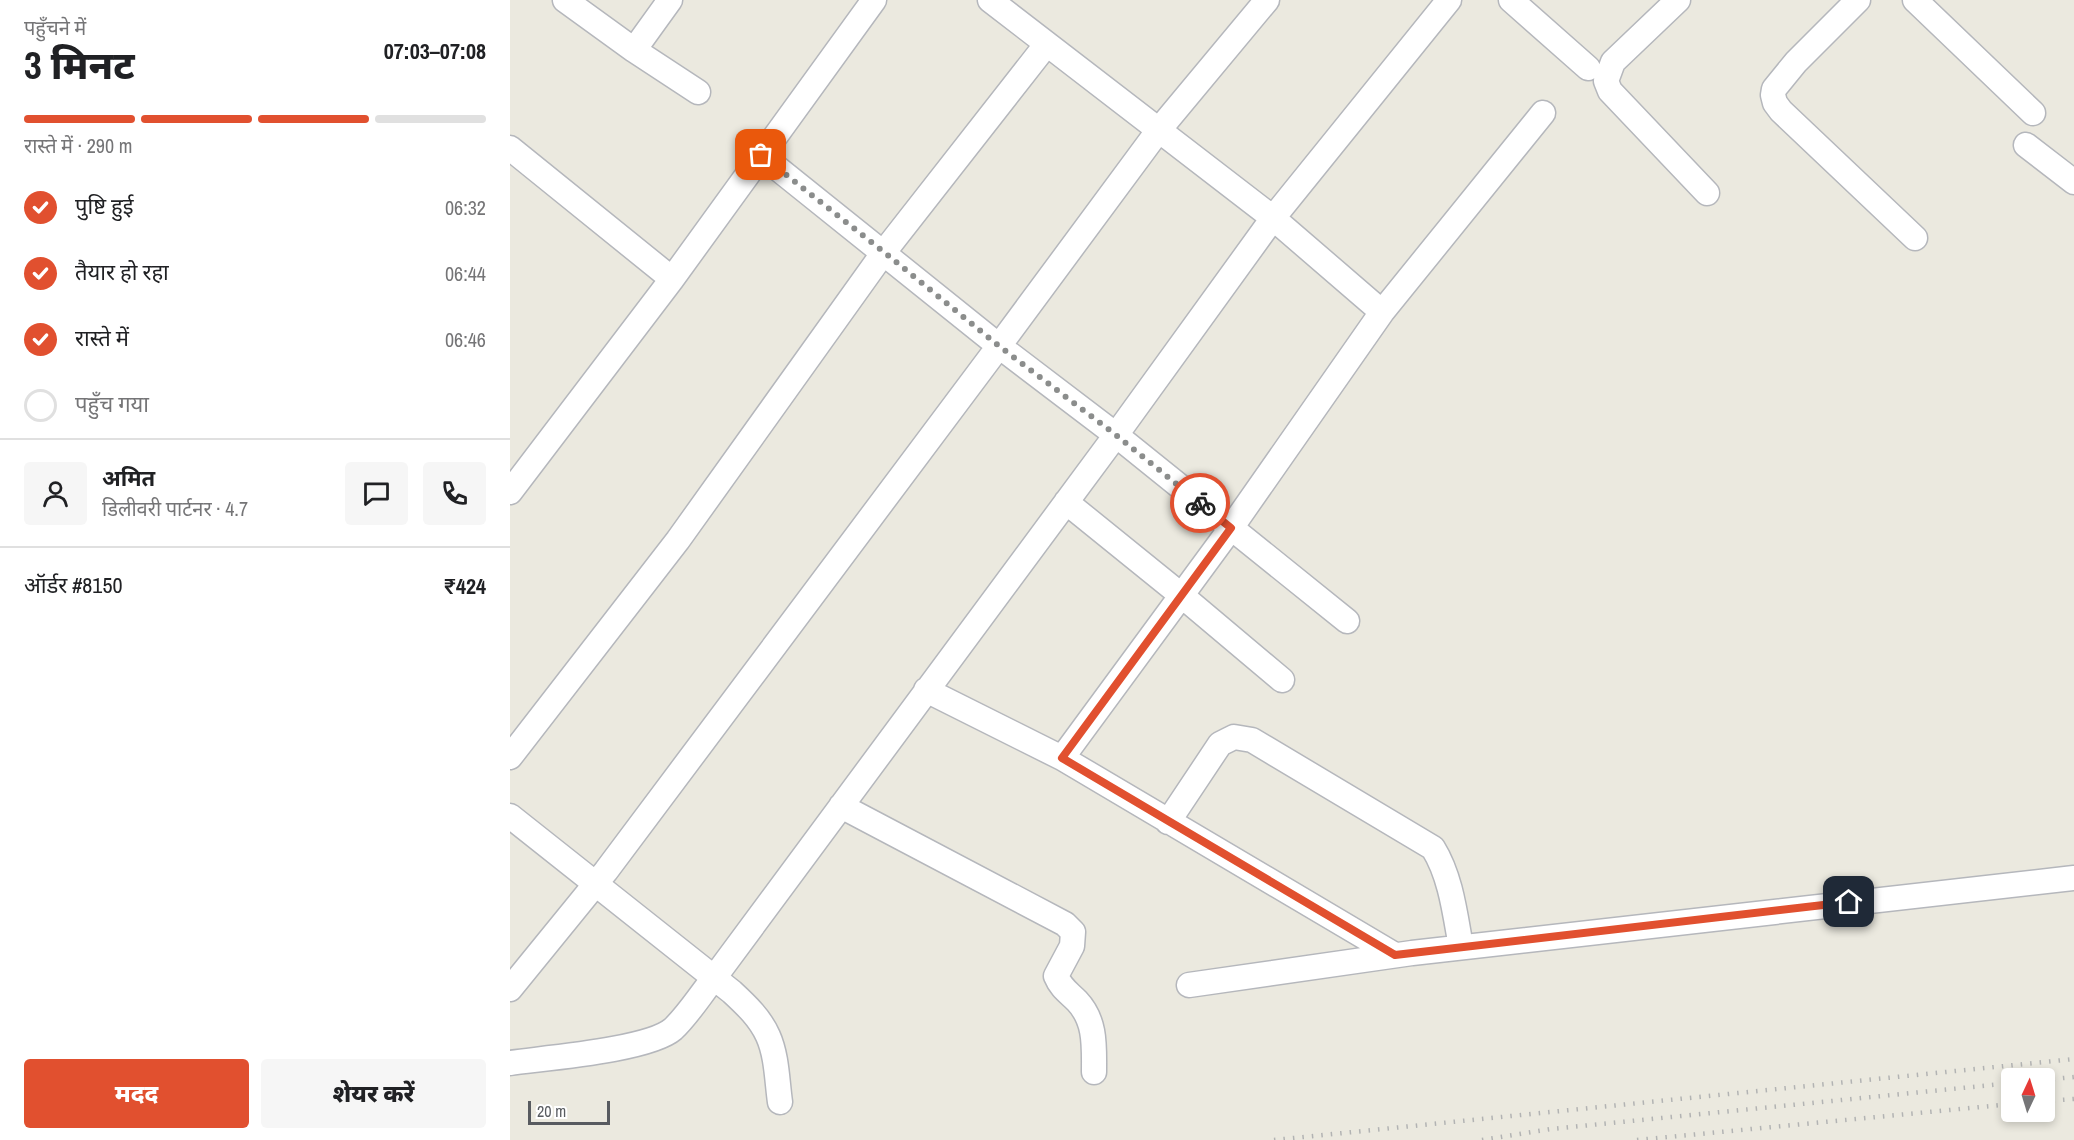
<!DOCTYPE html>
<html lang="hi">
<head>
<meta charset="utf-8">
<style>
  body { margin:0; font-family:"Archivo Narrow","Noto Sans Devanagari",sans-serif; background:#f6f6f6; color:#202124; height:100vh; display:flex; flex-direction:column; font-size:22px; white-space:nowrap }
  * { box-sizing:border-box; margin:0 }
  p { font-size:20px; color:#757577 }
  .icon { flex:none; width:33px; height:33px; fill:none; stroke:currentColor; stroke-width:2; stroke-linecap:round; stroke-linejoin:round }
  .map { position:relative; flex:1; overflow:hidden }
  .details { display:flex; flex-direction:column; background:#fff; width:510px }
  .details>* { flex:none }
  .needle { width:39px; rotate:4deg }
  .tools { position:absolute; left:1491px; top:1068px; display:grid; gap:12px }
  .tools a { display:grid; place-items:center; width:54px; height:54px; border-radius:6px; background:#fff; box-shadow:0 3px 9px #0003; font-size:30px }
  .scale { position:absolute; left:18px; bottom:15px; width:82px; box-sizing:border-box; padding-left:6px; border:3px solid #585b60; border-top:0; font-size:16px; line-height:21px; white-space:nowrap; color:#585b60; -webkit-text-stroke:4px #fff; paint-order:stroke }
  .pin { position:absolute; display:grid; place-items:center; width:51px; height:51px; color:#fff; margin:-26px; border-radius:12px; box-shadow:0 3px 9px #0006 }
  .courier { position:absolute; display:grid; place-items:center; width:60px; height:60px; margin:-30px; border:4px solid #e1502f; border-radius:50%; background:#fff; color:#222; box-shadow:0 2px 8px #0007 }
  .summary em { font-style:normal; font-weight:800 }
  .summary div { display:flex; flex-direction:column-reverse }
  .summary { display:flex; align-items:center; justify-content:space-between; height:102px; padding:0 24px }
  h1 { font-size:39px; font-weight:800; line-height:45px }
  .bar { display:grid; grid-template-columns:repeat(4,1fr); gap:9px 6px; align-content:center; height:72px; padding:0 24px }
  .bar i { height:8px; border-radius:4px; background:#e0e0e0 }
  .bar .on { background:#e1502f }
  .bar p { grid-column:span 4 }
  .line { display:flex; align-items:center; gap:15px; padding:0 24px; border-top:2px solid #e0e0e0 }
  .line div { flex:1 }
  .round { display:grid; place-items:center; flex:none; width:63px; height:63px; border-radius:6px; background:#f6f6f6 }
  ol { padding:0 24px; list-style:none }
  li { display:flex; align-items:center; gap:18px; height:66px }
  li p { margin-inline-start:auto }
  li .icon { padding:6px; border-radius:50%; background:#e1502f; color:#fff; stroke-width:4 }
  li:last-child { color:#757577 }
  li i { width:33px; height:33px; border:3px solid #e0e0e0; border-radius:50% }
  .button { display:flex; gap:12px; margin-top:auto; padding:12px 24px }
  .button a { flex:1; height:69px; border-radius:6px; background:#e1502f; color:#fff; font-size:24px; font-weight:800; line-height:69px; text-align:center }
  .button a+a { background:#f6f6f6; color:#202124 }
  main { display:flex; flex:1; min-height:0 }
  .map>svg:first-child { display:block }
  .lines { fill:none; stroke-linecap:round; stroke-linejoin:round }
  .street-casing { stroke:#b5b7bc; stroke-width:27 }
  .street { stroke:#fff; stroke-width:24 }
  .rail { stroke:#b2b3b3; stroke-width:4.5; stroke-dasharray:1.5 8; stroke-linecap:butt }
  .done { stroke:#8b8d8c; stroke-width:6; stroke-dasharray:0 10.8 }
  .route { stroke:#e1502f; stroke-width:8 }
</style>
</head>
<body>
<main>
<section class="details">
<div class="summary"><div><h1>3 मिनट</h1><p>पहुँचने में</p></div><em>07:03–07:08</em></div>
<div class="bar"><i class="on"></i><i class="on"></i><i class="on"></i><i></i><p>रास्ते में · 290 m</p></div>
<ol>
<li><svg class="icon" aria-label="check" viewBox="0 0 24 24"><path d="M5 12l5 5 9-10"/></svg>पुष्टि हुई<p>06:32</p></li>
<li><svg class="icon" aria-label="check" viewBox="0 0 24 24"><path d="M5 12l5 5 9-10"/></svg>तैयार हो रहा<p>06:44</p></li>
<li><svg class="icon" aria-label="check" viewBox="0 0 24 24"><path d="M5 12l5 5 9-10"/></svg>रास्ते में<p>06:46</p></li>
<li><i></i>पहुँच गया</li>
</ol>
<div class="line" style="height:108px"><a class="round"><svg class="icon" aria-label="person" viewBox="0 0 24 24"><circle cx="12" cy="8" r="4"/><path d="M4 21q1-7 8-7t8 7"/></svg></a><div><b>अमित</b><p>डिलीवरी पार्टनर · 4.7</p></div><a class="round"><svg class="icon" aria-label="chat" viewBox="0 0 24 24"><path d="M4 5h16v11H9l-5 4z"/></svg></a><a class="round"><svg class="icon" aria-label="phone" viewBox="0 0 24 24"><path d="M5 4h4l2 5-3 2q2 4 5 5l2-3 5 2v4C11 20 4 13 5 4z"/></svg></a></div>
<div class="line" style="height:78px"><div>ऑर्डर #8150</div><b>₹424</b></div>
<div class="button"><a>मदद</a><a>शेयर करें</a></div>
</section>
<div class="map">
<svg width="1564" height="1140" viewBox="0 0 1564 1140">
  <rect width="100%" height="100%" fill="#ebe9df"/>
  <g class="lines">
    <!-- street casing -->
    <g class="street-casing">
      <path id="street" d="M55,0L124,50L188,92
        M480,0L763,218L872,312
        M1001,0L1078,68
        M1168,0L1103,62L1096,81L1100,91L1197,193
        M1348,0L1286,62L1264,89L1263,95L1265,103L1271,111L1405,238
        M1405,0L1523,113
        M124,50L160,0
        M1516,145L1564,182
        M0,148L162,279
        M251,155L489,346L606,435L837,621
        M0,492L162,279L364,0
        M556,502L671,595L772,680
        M416,690L552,758L885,955
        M0,757L168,540L374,252L536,45
        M552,758L721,528L872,312L1033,113
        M331,806L555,924L563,932L562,946L546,976C551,988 558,992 567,1001C586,1021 584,1046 584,1072
        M0,816L222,992C236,1005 250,1018 258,1036C267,1056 267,1081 270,1102
        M658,822L710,744L724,737L742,740L923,848C941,877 945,914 951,947
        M679,985L902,953L1564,878
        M0,989L96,871L489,346L648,131L757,0
        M0,1063C35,1058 139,1050 163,1029C178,1015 191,994 204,978L606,435L763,218L939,0"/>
    </g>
    <!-- street -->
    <use href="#street" class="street"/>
    <!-- rail -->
    <path class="rail" d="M1534,1080L1564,1077
      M1534,1101L1564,1099
      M764,1140L1564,1059
      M972,1140L1041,1129L1502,1083
      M1127,1140L1502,1104"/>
  </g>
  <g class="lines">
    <!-- done -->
    <path class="done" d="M251,155L374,252L489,346L606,435L690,503"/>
    <!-- route -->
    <path class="route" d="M690,503L721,528L552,758L885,955L1339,902"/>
  </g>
</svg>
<div class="tools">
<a><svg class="needle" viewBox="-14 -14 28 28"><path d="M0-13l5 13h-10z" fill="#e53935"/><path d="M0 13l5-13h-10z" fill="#757577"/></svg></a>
</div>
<div class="scale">20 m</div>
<div class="pin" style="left:251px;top:155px;background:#ea580c"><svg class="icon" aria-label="bag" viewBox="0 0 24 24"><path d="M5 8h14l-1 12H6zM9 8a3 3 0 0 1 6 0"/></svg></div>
<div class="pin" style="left:1339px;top:902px;background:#1f2937"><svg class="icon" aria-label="home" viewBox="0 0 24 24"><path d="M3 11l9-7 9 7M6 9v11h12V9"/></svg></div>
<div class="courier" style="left:690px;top:503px"><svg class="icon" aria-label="bike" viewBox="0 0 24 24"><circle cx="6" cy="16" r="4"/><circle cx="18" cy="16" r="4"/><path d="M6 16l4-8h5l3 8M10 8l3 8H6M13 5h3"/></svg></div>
</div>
</main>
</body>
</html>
